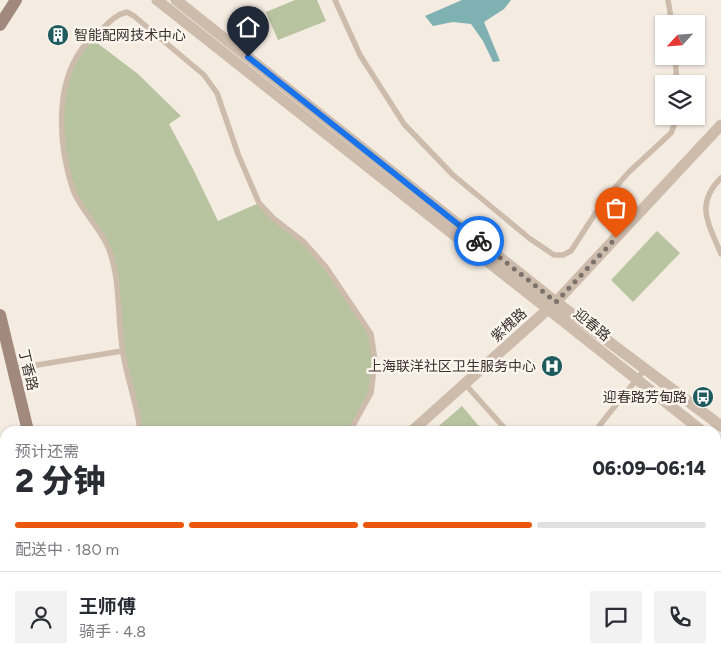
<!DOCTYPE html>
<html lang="zh">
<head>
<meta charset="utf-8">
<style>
  body { margin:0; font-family:Figtree,"Noto Sans SC",sans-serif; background:#f2f2f3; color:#2b2b33; height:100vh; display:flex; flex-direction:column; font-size:19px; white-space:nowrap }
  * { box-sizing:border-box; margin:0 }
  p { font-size:16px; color:#7c7c81 }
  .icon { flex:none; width:28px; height:28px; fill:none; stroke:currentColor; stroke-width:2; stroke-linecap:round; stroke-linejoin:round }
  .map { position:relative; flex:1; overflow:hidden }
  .drawer { position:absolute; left:0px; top:426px; width:721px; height:246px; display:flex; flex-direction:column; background:#fff; border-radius:15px 15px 0 0; box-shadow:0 1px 4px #0004 }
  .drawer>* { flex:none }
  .needle { width:32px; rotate:244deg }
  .controls { position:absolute; left:655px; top:15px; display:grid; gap:10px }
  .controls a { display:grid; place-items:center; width:50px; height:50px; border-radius:0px; background:#fff; box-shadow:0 1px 4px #0004; font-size:25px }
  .pin { position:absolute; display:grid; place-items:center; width:42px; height:42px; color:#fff; margin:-51px -21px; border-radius:50% 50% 50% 0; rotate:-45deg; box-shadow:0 0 5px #0007 }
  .pin .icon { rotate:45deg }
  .courier { position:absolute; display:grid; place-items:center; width:50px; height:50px; margin:-25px; border:4px solid #1a73e8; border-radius:50%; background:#fff; color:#222; box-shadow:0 1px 6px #0007 }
  .summary em { font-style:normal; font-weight:800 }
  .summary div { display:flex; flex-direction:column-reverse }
  .summary { display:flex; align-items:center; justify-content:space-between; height:85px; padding:0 15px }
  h1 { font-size:32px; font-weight:800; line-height:38px }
  .bar { display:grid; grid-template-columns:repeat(4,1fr); gap:8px 5px; align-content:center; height:60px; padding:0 15px }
  .bar i { height:6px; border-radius:4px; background:#e1e1e2 }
  .bar .on { background:#ea580c }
  .bar p { grid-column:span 4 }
  .line { display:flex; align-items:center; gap:12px; padding:0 15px; border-top:1px solid #e1e1e2 }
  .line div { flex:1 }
  .round { display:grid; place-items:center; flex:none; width:52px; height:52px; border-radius:0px; background:#f2f2f3 }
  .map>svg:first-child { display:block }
  .green { fill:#b8c4a0 }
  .water { fill:#7fb0b2 }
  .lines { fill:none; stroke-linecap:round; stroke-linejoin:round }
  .lane { stroke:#cdbbac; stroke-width:5.5 }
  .street { stroke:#cdbbac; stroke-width:11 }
  .secondary { stroke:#a18a7d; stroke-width:12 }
  .done { stroke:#7c716b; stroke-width:5; stroke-dasharray:0 9 }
  .route { stroke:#1a73e8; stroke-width:6 }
  .labels { text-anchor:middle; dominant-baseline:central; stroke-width:5; stroke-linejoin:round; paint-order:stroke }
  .poi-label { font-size:14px; fill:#3b302b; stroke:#fbf5ee; text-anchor:end }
  .street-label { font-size:14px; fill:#3b302b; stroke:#fbf5ee }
</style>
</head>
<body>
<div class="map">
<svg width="721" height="672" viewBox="0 0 721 672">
  <rect width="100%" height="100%" fill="#f4ebe1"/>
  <!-- green -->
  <path class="green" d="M295,0H317L326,21L278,40L266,12Z
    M92,39L138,74L181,116L169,124L193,169L218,221L259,203L304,242L326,267L371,334L375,361L371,393L350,431H140L128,382L110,250L74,192L63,151L62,111L69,72L82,49Z
    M657,231L680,253L633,302L611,280Z
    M462,406L483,431H433Z
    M5,498V584L0,587V500Z"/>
  <!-- water -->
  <path class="water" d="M462,0H511L504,9L484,22L500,61L493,62L483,41L471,24L453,22L433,26L425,16Z"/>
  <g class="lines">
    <!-- lane -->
    <path class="lane" d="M335,0L360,55L404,124L453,175L529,238L554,255H563L571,251L604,200L629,172L671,133L678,116
      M668,0L672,24
      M675,56L677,84
      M721,178C694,205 709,224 721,254
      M614,189L640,212
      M13,369L122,351
      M465,384L507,431
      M140,431C138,407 127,379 123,353C117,319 121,285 110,252C103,230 81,211 73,190C59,148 54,88 81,50C85,44 92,39 97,34C107,25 114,15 127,12L134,16L204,75L217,93L238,154L259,203L273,218L304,242L326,267L371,334L375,361L371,393L350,431
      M595,431L645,369
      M0,459L5,456
      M3,672L12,668
      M399,672L403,668"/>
    <!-- street -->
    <path class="street" d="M157,0L702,431
      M176,0L556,302L721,426
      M412,431L556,302L721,125
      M716,442L721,446"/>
    <!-- secondary -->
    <path class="secondary" d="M0,25L16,0
      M0,315L28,431
      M207,668L213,672"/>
  </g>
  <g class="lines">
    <!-- done -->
    <path class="done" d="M479,241L556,302L616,238"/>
    <!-- route -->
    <path class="route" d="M248,57L479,241"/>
  </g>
  <!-- icons -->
  <defs>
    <g id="building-disc" transform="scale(1.125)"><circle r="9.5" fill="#1f5a5e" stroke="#fbf5ee"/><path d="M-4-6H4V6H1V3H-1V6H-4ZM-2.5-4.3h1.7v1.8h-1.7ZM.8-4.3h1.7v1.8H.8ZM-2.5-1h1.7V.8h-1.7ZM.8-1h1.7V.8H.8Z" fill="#fff"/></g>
    <g id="hospital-disc" transform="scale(1.125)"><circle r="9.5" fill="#1f5a5e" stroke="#fbf5ee"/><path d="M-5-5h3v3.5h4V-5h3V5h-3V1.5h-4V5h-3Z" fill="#fff"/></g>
    <g id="bus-disc" transform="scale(1.125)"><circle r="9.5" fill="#1f5a5e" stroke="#fbf5ee"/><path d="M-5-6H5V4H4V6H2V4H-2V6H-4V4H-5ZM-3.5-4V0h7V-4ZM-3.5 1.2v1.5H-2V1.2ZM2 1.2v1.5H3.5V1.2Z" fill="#fff"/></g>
  </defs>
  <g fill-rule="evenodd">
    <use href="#building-disc" x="58" y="35"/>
    <use href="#hospital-disc" x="552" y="366"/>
    <use href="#bus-disc" x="703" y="397"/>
  </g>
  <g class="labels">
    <!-- poi labels -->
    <g class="poi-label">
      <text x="74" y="35" text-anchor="start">智能配网技术中心</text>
      <text x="536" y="366">上海联洋社区卫生服务中心</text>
      <text x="687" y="397">迎春路芳甸路</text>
    </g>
    <!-- street labels -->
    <g class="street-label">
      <text transform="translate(509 325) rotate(-42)">紫槐路</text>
      <text transform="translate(592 325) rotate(39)">迎春路</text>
      <text transform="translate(28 370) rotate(77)">丁香路</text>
    </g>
  </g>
</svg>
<div class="controls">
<a><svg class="needle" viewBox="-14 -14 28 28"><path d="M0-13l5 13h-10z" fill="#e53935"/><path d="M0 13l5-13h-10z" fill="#7c7c81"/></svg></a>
<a><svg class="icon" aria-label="layers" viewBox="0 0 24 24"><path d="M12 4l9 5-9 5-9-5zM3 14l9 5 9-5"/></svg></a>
</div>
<div class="pin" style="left:616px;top:238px;background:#ea580c"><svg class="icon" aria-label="bag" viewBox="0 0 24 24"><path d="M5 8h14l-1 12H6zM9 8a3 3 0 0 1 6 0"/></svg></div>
<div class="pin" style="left:248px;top:57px;background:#1f2937"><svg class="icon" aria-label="home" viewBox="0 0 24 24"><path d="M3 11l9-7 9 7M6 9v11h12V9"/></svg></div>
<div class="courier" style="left:479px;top:241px"><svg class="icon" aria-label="bike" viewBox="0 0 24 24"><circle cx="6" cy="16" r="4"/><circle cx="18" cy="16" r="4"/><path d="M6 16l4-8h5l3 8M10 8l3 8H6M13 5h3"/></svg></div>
<section class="drawer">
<div class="summary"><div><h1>2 分钟</h1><p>预计还需</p></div><em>06:09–06:14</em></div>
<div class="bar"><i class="on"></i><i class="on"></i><i class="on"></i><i></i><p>配送中 · 180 m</p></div>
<div class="line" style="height:90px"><a class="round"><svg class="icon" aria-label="person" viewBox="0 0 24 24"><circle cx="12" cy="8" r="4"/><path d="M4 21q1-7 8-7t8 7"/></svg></a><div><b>王师傅</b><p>骑手 · 4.8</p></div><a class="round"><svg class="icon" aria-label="chat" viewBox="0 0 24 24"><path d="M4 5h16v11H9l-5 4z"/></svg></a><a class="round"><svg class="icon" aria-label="phone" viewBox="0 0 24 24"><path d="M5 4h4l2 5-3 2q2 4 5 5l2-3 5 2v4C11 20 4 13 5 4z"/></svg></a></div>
</section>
</div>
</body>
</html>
